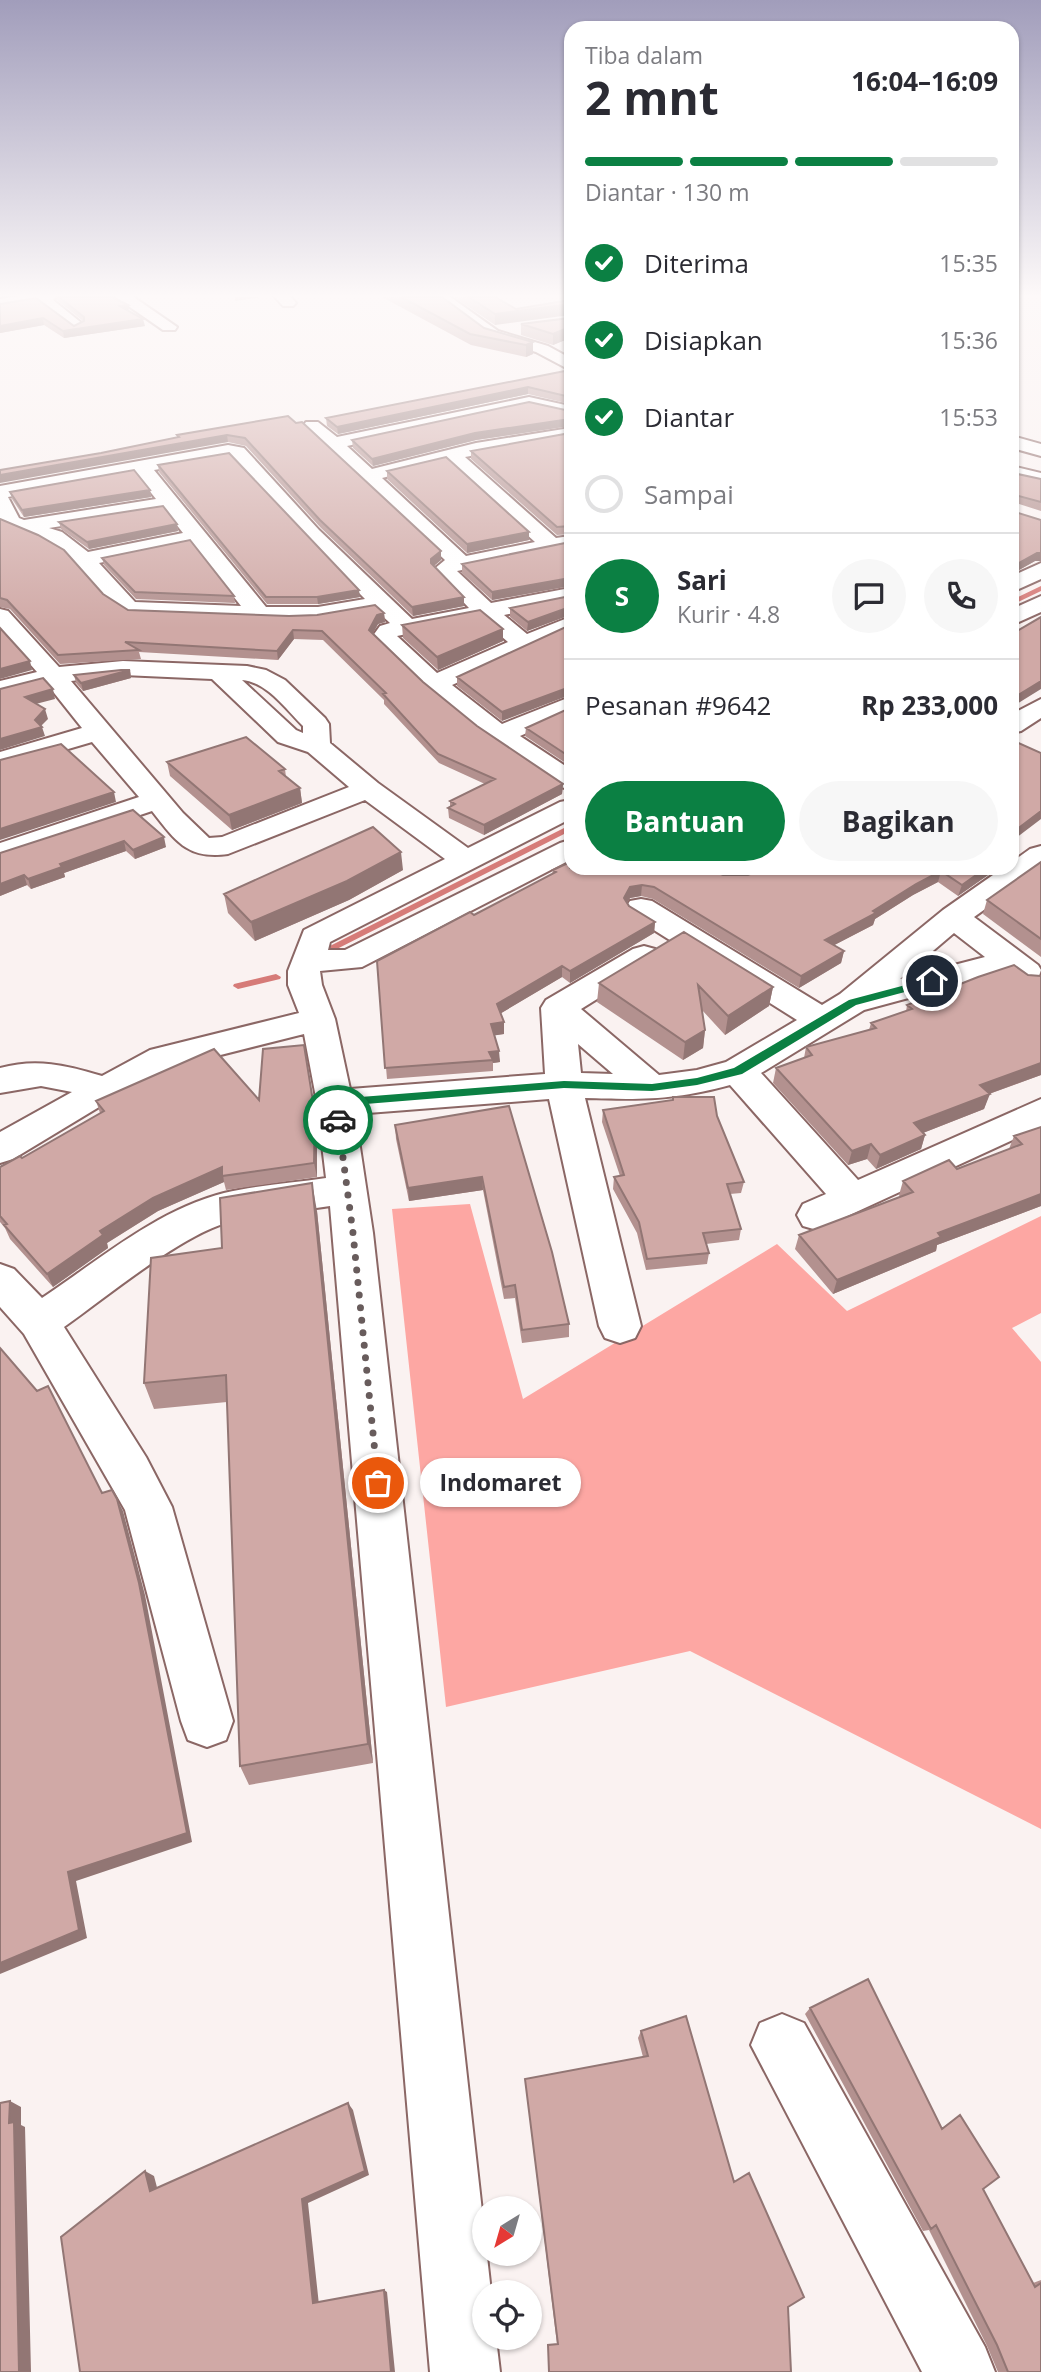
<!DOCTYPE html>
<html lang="id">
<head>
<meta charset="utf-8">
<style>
  body { margin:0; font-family:"Open Sans",sans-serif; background:#f7f7f7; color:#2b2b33; height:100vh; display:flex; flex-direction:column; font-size:26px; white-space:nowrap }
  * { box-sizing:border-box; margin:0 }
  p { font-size:23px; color:#7c7c81 }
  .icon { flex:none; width:38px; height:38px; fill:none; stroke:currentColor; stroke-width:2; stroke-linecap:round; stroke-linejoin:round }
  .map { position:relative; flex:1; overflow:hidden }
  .drawer { position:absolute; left:564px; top:21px; width:455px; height:854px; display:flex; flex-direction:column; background:#fff; border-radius:21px; box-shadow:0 2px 5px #0004 }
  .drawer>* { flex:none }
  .needle { width:46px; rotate:217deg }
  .controls { position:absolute; left:472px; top:2196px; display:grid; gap:14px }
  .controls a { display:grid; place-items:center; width:70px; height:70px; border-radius:50%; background:#fff; box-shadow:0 2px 5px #0004; font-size:35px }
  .pin { position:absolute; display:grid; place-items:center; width:60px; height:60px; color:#fff; margin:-30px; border:4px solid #fff; border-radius:50%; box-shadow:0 2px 7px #0007 }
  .courier { position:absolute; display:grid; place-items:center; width:70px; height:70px; margin:-35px; border:5px solid #0b8043; border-radius:50%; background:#fff; color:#222; box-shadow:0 2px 9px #0007 }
  .bubble { position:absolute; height:49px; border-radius:24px; background:#fff; box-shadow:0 2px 5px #0004; font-size:23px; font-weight:700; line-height:49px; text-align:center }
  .overview em { font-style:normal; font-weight:700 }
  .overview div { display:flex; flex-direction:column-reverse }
  .overview { display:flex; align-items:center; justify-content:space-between; height:119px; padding:0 21px }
  h1 { font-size:46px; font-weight:700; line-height:52px }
  .bar { display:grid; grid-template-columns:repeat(4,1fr); gap:10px 7px; align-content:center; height:84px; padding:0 21px }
  .bar i { height:9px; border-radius:5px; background:#e1e1e2 }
  .bar .active { background:#0b8043 }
  .bar p { grid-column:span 4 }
  .line { display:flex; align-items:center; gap:18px; padding:0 21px; border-top:2px solid #e1e1e2 }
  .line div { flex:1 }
  .round { display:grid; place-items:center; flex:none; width:74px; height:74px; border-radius:37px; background:#f7f7f7 }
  ol { padding:0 21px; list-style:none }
  li { display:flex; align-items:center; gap:21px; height:77px }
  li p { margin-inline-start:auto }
  li .icon { padding:7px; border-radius:50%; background:#0b8043; color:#fff; stroke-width:4 }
  li:last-child { color:#7c7c81 }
  li i { width:38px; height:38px; border:4px solid #e1e1e2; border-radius:50% }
  .action { display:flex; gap:14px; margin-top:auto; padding:14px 21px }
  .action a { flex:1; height:80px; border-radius:42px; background:#0b8043; color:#fff; font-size:28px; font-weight:700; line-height:80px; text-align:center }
  .action a+a { background:#f7f7f7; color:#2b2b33 }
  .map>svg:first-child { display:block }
  .green { fill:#fda7a3 }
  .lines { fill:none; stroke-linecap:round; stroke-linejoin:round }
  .stream { fill:#d67b78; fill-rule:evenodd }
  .minor-casing { stroke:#8b6765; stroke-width:4 }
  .minor { fill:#fff; fill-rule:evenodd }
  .wall { fill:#b3918f }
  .shaded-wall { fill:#927674 }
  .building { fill:#d0a9a6; stroke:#927674; stroke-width:2 }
  .route { fill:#0b8043 }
  .done { stroke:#685c5c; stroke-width:7; stroke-dasharray:0 12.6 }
</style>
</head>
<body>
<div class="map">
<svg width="1041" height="2372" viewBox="0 0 1041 2372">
  <rect width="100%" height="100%" fill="#faf2f1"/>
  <!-- green -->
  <path class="green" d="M470,1204L523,1399L777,1244L847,1311L1041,1216V1313L1012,1328L1041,1362V1829L690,1651L446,1707L392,1209Z"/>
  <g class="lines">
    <!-- stream -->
    <path class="stream" d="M1041,586V591L1012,605V600Z
      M570,825V831L325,955L321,956L316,953Z
      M276,974L281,977L280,979L238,989L233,986L234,984Z"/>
    <!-- minor casing -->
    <g class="minor-casing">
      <path id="minor" d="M19,296H57L53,300L84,325L76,330L70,328L38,302L0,309V299Z
        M114,296H132L177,327L175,330H163Z
        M274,296H290L296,303L293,306H283Z
        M432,296H449L498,331L548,346L570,358V370L536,352L486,337Z
        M529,397L570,406V416L529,407L347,446L372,469L476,443L570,428V438L465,457L556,538L570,536V548L457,571L491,603L570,588V602L504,615L527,634L570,617V632L452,685L502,724L570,697V714L520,736L570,769V789L560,787L479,733L425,689L372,637L380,626L390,623L377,611L318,621L290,622L131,616C106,610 94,581 76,564C55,544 30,536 4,526L0,521V486L228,445L244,448L319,530L412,619L469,608L433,570L445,560L303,426L306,422H318L337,437ZM231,457L305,538L365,599L318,607H266L154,470ZM447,462L535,542L466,556L382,478ZM136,474L156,499L24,520L19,518L8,497ZM165,510L183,533L88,552L62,532L49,528ZM192,544L241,606L135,602L99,563ZM481,619L508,642L437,673L397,636Z
        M1012,436L1041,444V456L1012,448Z
        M1012,466L1041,473V485L1012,478Z
        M1041,563V579L1012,592V576Z
        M1041,596V612L1012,625V609Z
        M0,609L8,611L59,667L123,661L247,666L266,670L285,680L325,718L329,724L330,743L378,783L468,848L560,802L570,800V819L330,942L328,950H345L560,843L570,840V860L362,967L320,971L322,985L335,1019L350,1089L545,1074L541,1008L546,1000L633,949L644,946L655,949L660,956L655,963L581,1009L659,1075L697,1070L726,1062L797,1020L630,915L625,908L630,901L641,899L652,901L822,1005L840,994L943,910L1003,868H1012V862L1030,849L1041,846V869L974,917L1038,965L1041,970L1038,979C1024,983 1016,981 1005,972L864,1010L761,1073L858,1180L1041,1099V1127L817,1230L803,1226L797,1215L803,1204L826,1194L730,1085C676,1100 641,1100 585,1098L641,1326L635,1338L620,1343L605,1338L599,1326L549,1099L355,1114L373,1233L491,2292H485V2338H496L500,2372H430L330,1206C298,1211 265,1213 233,1221C184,1232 107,1297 64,1327L146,1457L172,1507L233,1721L226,1740L207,1747L188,1740L181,1721L125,1510L24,1334L0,1307V1264L14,1269L42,1298C99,1260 157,1210 224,1193C257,1185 293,1183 326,1178L317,1103L304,1034L173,1067L109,1101L13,1159L0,1163V1132L72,1092L41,1086L0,1093V1068C36,1058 66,1065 102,1076L150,1050L299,1013L288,985V971L304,930L445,859L365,800L228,854C187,860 175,840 152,811L0,862V843L139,797L92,742L0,769V752L82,728L47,684L0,697V681L37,672L0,630ZM123,675L212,679L278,742L308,752L349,787L222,837L209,838L183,813L71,681ZM242,680C267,682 286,709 303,726V733L296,730ZM954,933L985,957L900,979ZM578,1044L613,1074L581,1073Z
        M1041,699V718L1021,731L1012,733V714Z
        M694,868H773C757,891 710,891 694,868Z
        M782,2014L804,2023L985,2347L995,2372H922L751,2045L760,2023Z"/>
    </g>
    <!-- minor -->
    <use href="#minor" class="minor"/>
  </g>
  <!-- wall -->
  <path class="wall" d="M56,297H112L145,326L64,338L44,325L0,333V304L74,326L83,321L57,300Z
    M382,297H442L484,328L533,342V354L526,357L471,345Z
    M454,297H495L516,309L495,325Z
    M570,318V338L553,345L521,335V324Z
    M570,370V404L528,394L338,434L327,426L326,418Z
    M570,411V426L476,440L373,466L353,448L352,440Z
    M288,416L441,560L434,566L464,606L413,616L321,528L246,446L228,442L101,453L177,438V435Z
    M570,433V534L557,535L471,459V451Z
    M158,465L360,597L318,604H267L159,472Z
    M1012,467L1013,473L1041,479V511L1013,502L1012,503V511L1041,520V561H1035L1012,574Z
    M387,471L529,540L467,553L387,479Z
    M150,490L151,497L24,517L12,499L10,492Z
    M0,519L103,594L128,610L289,616L384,613L385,622L378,624L373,633L423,682L477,726L563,784L562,794L484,835L449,818L448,808L450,807V801L485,784L439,763L384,704V700L323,640L294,639L278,660L139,652L141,659L60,664L10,609L0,607Z
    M59,522L177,524L178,531L89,549L61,529Z
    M570,542V586L492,600L462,573V564Z
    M102,558L234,596L235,603L136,599L104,565Z
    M570,596V615L527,631L510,617V608Z
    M402,625L503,641L438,670L403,638Z
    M570,625L502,721L457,686V677Z
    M130,670L131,678L83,691L76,683L74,675Z
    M570,708V766L525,736L526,728Z
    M167,762L285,769L286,777L300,788L302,803L232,830L170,776Z
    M133,810L166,847L135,859L126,851L64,873L65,877L31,889L27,885L0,896V853Z
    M1041,862V957L983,914L987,900Z
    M998,868L958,896L938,882L913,895L875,919L873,925L834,945L844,951L841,963L799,988L653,899L641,896L630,898L627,903L629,906L655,922L654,933L570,983L562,977L501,1013L504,1022V1034L494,1035L500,1062L493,1063V1071L387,1079L377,961L474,915L552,874L553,870L748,875Z
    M403,870L349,900L255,941L228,913L224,894Z
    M1028,975L1041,976V1075L989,1094L984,1109L923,1133L925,1135L921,1149L876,1169L867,1159L848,1165L773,1083L776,1068L804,1058L806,1047L869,1030L871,1023L906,1012L907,1005Z
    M599,983L773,987L769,1006L725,1035L702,1010L705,1030L703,1048L683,1060L597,1002Z
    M304,1045L317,1128V1177L226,1190L224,1182L158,1211L107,1243L108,1248L53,1287L10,1239L5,1228L0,1222V1167L22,1158L100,1113L96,1101L259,1100Z
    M673,1097L717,1116L744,1182L741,1193L730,1194L741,1229L739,1240L706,1244L709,1253L707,1264L646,1270L637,1233L613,1189L614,1177L620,1176L602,1122L603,1110L672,1100Z
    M509,1106L569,1324V1337L522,1343L515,1298L504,1299L483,1190L409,1201L396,1139L395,1125Z
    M1041,1127V1206L937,1245L936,1251L833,1294L795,1249L799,1235L900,1197L899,1195L903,1181L957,1169L1009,1149L1014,1136Z
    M317,1211L373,1763L249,1785L240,1766L227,1402L154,1409L144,1383L222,1248Z
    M810,2008L942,2128L960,2115L983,2189L1033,2283L1041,2280V2372H998L987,2346L929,2230L923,2231L805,2014Z
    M641,2031L734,2182L788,2307L791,2372H548V2345L557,2344L525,2079L643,2057L638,2038Z"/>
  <!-- shaded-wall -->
  <path class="shaded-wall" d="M235,297H263L235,301Z
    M570,304V315L495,325V314Z
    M128,305L129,311L120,306Z
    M43,318L44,325L0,333V326Z
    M143,319L145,326L64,338L63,331Z
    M570,327V338L553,345V334Z
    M533,342V354L526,357V345Z
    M528,387V394L338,434L337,427Z
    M570,419V426L476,440L373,466L372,459L475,433Z
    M227,435L228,442L0,483V475Z
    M150,490L151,497L24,517L22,510Z
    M177,524L178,531L89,549L87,542Z
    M529,532V540L467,553V544Z
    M441,551V560L431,568V559Z
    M1037,553H1041V561H1035L1012,574V567Z
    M570,578V586L492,600V592Z
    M359,590L360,597L318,604L317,597Z
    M464,597V606L413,616L412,607Z
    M570,607V615L527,631L528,622Z
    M384,613L385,622L378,624L370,639L369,630L377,615Z
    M503,629V641L438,670L437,657Z
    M293,630L294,639L278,660L277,651Z
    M30,661L32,670L0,679V669Z
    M130,670L131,678L83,691L81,683Z
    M1041,681V689L1012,707V699Z
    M570,687V695L502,721V712Z
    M53,689L55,699L28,706L25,697Z
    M45,709L48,719L40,727H42L45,736L0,750V739L35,720Z
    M563,784L562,794L484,835V825Z
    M300,788L302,803L232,830L229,815Z
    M114,792L116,802L0,840V829Z
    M1041,811V819L1012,841V833Z
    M164,837L166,847L135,859L133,850Z
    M124,841L126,851L64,873L65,877L31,889L28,879L60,864Z
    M401,852L403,870L349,900L255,941L251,922Z
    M986,868H998L958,896L962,885Z
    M941,871L938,882L913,895L875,919L873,925L823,951L825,940L916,884Z
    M24,875L27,885L0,896V884Z
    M642,885L641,896L630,898L623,910L624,898L630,887Z
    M655,922L654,933L570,983V971Z
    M844,951L841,963L799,988L801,976Z
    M562,966V977L498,1015L497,1004Z
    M773,987L769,1006L725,1035L728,1016Z
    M504,1022V1034L491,1036V1024Z
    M705,1030L703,1048L683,1060L685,1042Z
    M499,1051L500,1062L493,1063L489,1052Z
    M1041,1063V1075L975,1099L980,1085Z
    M990,1094L984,1109L910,1138L914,1123Z
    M315,1114L317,1128V1177L314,1163Z
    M925,1135L921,1149L876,1169L880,1155Z
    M871,1144L867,1159L848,1165L852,1151Z
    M222,1167L224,1182L158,1211L107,1243L108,1248L53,1287L47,1274L100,1231L153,1198Z
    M482,1177L483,1190L409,1201L408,1188Z
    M312,1183L317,1211L373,1763L368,1744Z
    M1041,1194V1206L937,1245L936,1251L833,1294L837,1280L938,1233Z
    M117,1499L123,1511L145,1595L192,1842L76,1881L87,1938L0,1974V1963L68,1872Z
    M10,2101L21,2107V2125L25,2127L31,2372H18L9,2123Z
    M348,2103L353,2110L369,2175L308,2203L319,2305L313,2303L302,2199Z
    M145,2171L154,2176L159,2195L150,2191Z
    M384,2290L387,2292L395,2372H391Z"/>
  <!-- building -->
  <path class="building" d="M59,297H112L128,305L120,306L143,319L63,331L43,318L0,326V304L36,298L74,326L84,321V317Z
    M401,297H442L484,328L533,342L526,345L470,334Z
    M469,297H495L516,309L570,300V304L495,314Z
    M570,318V327L553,334L521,324Z
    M570,370V397L528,387L337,427L326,418Z
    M529,402L570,411V419L475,433L372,459L352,440Z
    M288,416L296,423L302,422L441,551L431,559V563L464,597L412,607L320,520L245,438L227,435L0,475V470L101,453L179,437L177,435Z
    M570,433V526L557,527L471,451Z
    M229,453L359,590L317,597H266L158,465Z
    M446,457L529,532L467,544L387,471Z
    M1012,467L1013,473L1041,479V502L1015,495L1012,497Z
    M134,470L150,490L22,510L10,492Z
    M1012,498V511L1041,520V553H1037L1012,567Z
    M163,506L177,524L87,542L59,522Z
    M0,519L38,535L64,550L103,594L128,610L289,616L317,615L375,605L384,613L377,615L369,630L423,682L477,726L563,784L484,825L448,808L455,804L450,801L495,779L438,754L383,694L386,693L322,631L293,630L277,651L125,642L139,650L58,655L7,600L0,598Z
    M190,540L234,596L135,592L102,558Z
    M570,542V578L492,592L462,564Z
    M570,596V607L528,622L510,608Z
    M480,610L503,629L437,657L402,625Z
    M1041,617V681L1012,699V634Z
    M570,625V687L502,712L457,677Z
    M0,628L30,661L0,669Z
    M121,670H130L81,683L74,675Z
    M43,678L53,689L25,697L45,709L35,720L42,727L0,739V689Z
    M570,708V757L526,728Z
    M246,737L285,769L279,771L300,788L229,815L167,762Z
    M1012,740L1041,753V811L1012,833Z
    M61,744L114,792L0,829V760Z
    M133,810L164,837L133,850L124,841L60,864L62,867L28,879L24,875L0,884V853Z
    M373,827L401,852L347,881L251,922L224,894Z
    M570,862V868H705L723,875H748L765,868H986L962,885L941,871L916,884L873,911L876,913L825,940L844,951L801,976L654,887L642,885L630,887L624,898L629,906L655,922L570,971L562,966L497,1004L504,1022L491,1024L499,1051L489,1052L493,1060L385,1068L377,961L470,912L474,915L556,872L553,870Z
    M1041,862V939L987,900Z
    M684,932L773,987L728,1016L698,985L705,1030L685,1042L599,983Z
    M1014,965L1028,975L1041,976V1063L980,1085L990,1094L914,1123L925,1135L880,1155L871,1144L852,1151L776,1068L812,1055L806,1047L876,1028L871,1023L912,1009L907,1005L978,977Z
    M304,1045L315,1114L314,1163L222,1176V1167L153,1198L100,1231L103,1235L47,1274L4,1225L7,1224L0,1216V1167L20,1156L22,1158L104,1111L96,1101L214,1049L259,1100L263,1049Z
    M673,1097H714L717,1116L744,1182L727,1184L741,1229L703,1233L709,1253L647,1259L639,1222L614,1177L624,1175L603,1110L673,1100Z
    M509,1106L552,1252L569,1324L522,1330L515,1285L504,1287L482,1177L408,1188L395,1125Z
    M1041,1127V1194L938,1233L941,1237L837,1280L799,1235L913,1192L903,1181L949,1160L957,1169L1022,1144L1014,1136Z
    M312,1183L368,1744L240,1766L226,1375L144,1383L151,1258L222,1248L220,1198Z
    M0,1348L37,1391L48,1386L102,1493L112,1490L117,1499L139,1583L187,1833L68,1872L79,1930L0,1963Z
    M868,1979L942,2129L960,2115L999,2177L983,2189L1035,2287L1041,2283V2372H1008L997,2345L936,2225L931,2229L810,2008Z
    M686,2016L734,2182L749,2173L804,2297L788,2307L791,2372H549L548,2345L558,2344L525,2079L648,2056L641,2031Z
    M10,2101L9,2123L14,2122L19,2372H0V2103Z
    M348,2103L365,2171L302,2199L313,2303L384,2290L391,2372H80L61,2237L145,2171L150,2191Z"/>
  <!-- sky -->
  <linearGradient id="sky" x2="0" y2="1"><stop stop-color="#a19dbb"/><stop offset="0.47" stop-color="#fdf9f9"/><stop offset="1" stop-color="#fdf9f9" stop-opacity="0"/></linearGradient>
  <rect width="1041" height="629" fill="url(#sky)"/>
  <!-- route -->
  <path class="route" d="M932,978L935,979V984L856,1005L742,1074L697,1085L652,1091L564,1088L341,1106L342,1123H334L330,1103L335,1099L564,1081L652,1084L697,1078L734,1068L849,1000Z"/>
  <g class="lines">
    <!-- done -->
    <path class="done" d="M338,1120L353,1233L378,1483"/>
  </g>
</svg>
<div class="controls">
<a><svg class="needle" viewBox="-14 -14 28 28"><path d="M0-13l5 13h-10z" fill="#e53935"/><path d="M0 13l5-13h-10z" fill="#7c7c81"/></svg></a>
<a><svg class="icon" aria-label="locate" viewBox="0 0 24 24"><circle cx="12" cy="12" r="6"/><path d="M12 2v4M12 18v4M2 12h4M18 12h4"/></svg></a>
</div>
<div class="pin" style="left:378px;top:1483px;background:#ea580c"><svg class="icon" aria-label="bag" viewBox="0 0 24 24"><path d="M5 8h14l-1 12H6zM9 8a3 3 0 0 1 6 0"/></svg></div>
<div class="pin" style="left:932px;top:981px;background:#1f2937"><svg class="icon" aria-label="home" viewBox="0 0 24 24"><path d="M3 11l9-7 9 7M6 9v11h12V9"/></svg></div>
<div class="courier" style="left:338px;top:1120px"><svg class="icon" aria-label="car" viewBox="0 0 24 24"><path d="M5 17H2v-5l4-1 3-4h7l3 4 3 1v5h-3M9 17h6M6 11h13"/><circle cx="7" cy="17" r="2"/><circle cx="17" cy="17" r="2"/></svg></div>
<div class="bubble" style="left:420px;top:1458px;width:161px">Indomaret</div>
<section class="drawer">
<div class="overview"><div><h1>2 mnt</h1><p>Tiba dalam</p></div><em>16:04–16:09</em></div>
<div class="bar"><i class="active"></i><i class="active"></i><i class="active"></i><i></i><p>Diantar · 130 m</p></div>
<ol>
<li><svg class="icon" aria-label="check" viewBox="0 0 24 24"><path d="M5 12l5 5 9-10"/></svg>Diterima<p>15:35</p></li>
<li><svg class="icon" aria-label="check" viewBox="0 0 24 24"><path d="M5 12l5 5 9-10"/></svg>Disiapkan<p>15:36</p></li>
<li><svg class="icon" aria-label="check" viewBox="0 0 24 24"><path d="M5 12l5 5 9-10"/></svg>Diantar<p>15:53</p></li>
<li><i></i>Sampai</li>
</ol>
<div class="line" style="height:126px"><b class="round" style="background:#0b8043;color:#fff">S</b><div><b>Sari</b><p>Kurir · 4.8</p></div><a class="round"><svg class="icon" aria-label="chat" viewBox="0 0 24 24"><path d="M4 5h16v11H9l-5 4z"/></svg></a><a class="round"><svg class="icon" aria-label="phone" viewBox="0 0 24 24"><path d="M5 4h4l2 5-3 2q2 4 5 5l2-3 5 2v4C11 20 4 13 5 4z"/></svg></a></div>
<div class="line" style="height:91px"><div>Pesanan #9642</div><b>Rp 233,000</b></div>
<div class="action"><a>Bantuan</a><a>Bagikan</a></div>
</section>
</div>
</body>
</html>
